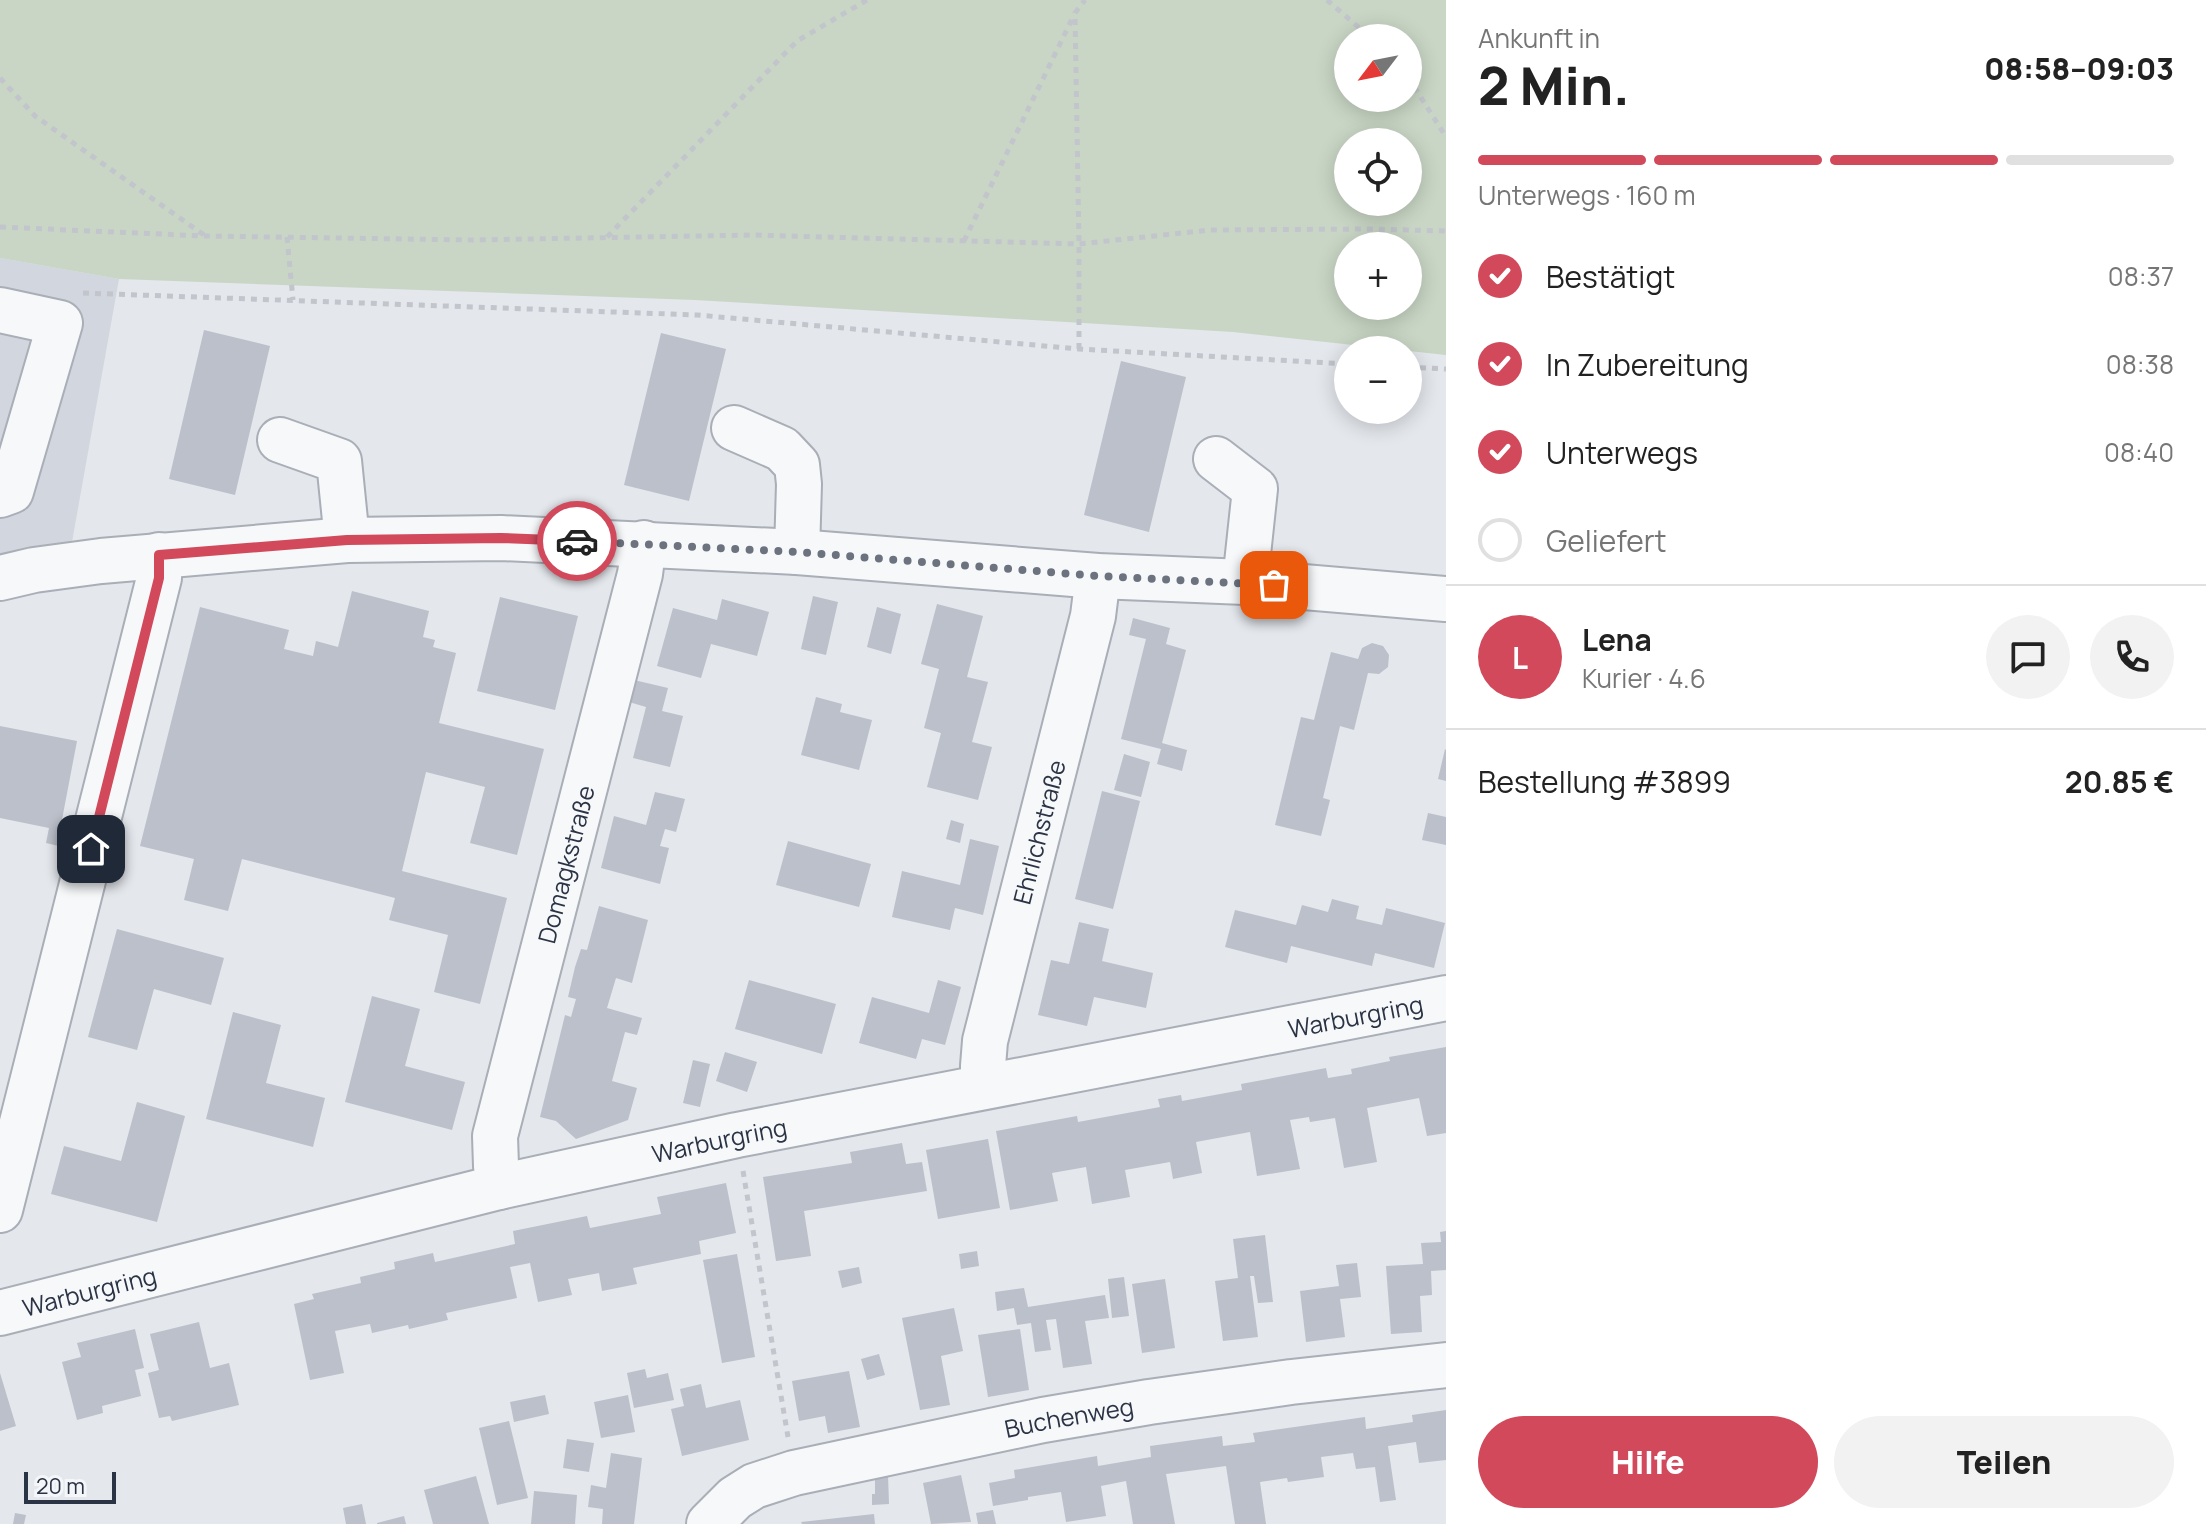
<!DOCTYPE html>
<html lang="de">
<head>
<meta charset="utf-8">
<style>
  body { margin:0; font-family:Manrope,sans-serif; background:#f2f2f2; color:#222; height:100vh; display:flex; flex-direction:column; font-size:30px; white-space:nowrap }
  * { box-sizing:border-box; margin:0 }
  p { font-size:26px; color:#767676 }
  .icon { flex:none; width:44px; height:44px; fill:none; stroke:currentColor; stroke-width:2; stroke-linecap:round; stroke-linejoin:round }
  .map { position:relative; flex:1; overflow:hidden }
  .drawer { display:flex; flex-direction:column; background:#fff; width:760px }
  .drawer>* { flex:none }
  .needle { width:52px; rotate:238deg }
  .tools { position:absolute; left:1334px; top:24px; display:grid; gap:16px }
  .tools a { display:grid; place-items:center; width:88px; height:88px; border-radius:50%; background:#fff; box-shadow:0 4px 20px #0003; font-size:40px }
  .scale { position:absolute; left:24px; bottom:20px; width:92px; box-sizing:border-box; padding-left:8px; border:4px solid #2b3445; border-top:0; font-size:22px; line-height:28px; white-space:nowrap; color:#2b3445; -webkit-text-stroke:6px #f4f6f9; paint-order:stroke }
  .pin { position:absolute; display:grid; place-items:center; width:68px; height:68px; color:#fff; margin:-34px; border-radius:16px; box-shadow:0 4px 12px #0006 }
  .courier { position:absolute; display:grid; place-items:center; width:80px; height:80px; margin:-40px; border:6px solid #d1495b; border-radius:50%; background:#fff; color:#222; box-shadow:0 2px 10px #0007 }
  .overview em { font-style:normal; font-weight:800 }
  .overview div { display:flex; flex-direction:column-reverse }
  .overview { display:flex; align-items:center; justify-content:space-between; height:136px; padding:0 32px }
  h1 { font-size:52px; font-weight:800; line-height:60px }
  .bar { display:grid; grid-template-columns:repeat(4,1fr); gap:12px 8px; align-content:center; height:96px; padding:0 32px }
  .bar i { height:10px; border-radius:6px; background:#e0e0e0 }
  .bar .selected { background:#d1495b }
  .bar p { grid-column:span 4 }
  .line { display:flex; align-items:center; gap:20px; padding:0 32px; border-top:2px solid #e0e0e0 }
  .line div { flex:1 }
  .round { display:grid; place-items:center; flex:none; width:84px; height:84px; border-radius:42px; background:#f2f2f2 }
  ol { padding:0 32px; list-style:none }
  li { display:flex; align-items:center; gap:24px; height:88px }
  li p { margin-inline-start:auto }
  li .icon { padding:8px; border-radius:50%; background:#d1495b; color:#fff; stroke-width:4 }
  li:last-child { color:#767676 }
  li i { width:44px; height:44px; border:4px solid #e0e0e0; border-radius:50% }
  .cta { display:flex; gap:16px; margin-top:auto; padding:16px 32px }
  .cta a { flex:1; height:92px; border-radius:48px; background:#d1495b; color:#fff; font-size:32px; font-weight:800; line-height:92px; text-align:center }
  .cta a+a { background:#f2f2f2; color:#222 }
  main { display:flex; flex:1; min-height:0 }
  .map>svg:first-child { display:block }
  .built { fill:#d2d6de }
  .green { fill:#c9d6c5; fill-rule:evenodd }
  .building { fill:#bbc0ca }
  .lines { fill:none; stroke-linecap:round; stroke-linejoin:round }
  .minor-casing { stroke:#a9aeb7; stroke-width:48 }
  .path { stroke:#c2c5cb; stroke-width:5; stroke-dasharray:6 6; stroke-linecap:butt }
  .minor { stroke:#f7f8fa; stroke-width:44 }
  .done { stroke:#6c737f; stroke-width:8; stroke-dasharray:0 14.4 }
  .route { stroke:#d1495b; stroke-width:10 }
  .labels { text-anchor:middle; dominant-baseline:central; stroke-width:8; stroke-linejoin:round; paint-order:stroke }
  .street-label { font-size:24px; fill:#2b3445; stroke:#f4f6f9 }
</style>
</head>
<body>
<main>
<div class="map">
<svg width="1446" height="1524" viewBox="0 0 1446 1524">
  <rect width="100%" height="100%" fill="#e4e7ec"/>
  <!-- built -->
  <path class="built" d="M0,258L119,279L72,542L0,555Z"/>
  <!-- green -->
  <path class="green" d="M0,0H1446V355L1233,332L695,300L119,279L0,258ZM1348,38H1408V98H1348ZM1348,142H1408V202H1348ZM1348,246H1408V306H1348Z"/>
  <!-- building -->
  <path class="building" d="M204,330L270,346L235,495L169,479Z
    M661,333L726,349L689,501L624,485Z
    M1121,361L1186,377L1149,532L1084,515Z
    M352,591L429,611L423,637L435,640L433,647L456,653L439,723L544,749L517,855L470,843L485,787L426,772L402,871L507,898L480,1004L434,992L448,935L389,920L395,898L242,859L228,911L184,900L194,859L140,846L200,607L289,630L284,649L313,656L316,641L338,647Z
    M813,596L838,602L826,655L801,649Z
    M500,597L578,616L555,710L477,691Z
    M722,599L769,612L757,656L711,644L701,678L657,666L673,608L717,620Z
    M937,604L983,616L967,677L988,682L972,742L992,747L978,800L927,787L941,733L924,728L939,669L921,664Z
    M877,607L901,614L891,654L867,647Z
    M1133,618L1170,628L1166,644L1186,650L1162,743L1187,750L1182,771L1157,764L1161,749L1121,739L1146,639L1129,635Z
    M1372,643L1383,646L1389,655L1388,667L1379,674L1368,673L1354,730L1340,726L1323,798L1330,800L1321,836L1275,825L1301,717L1314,720L1331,652L1358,659L1362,648Z
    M634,680L668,688L662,711L683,716L670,767L633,758L646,707L629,702Z
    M816,697L842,704L840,712L872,720L859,770L801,755Z
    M0,726L77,741L60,830L66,831L63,847L46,843L49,828L0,818Z
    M1445,749L1446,750V781L1438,779Z
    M1124,754L1150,762L1141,797L1114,790Z
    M1102,791L1140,801L1113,909L1075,899Z
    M655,792L685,799L676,832L665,829L660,846L669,848L660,884L601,868L614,816L646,825Z
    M1428,813L1446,817V845L1422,840Z
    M951,820L964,824L960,843L946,839Z
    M970,839L999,846L983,915L955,908L950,930L892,917L902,871L960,885Z
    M788,841L871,864L859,907L776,885Z
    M1332,899L1359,906L1356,919L1382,925L1386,908L1445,923L1434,968L1375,953L1372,966L1291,946L1287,963L1225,947L1235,910L1296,925L1302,905L1328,912Z
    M599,906L648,920L632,983L616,978L607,1008L642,1018L637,1035L625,1032L612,1081L637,1088L628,1120L576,1139L556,1121L540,1117L565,1015L571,1017L576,999L568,997L575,967L581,949L587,950Z
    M1079,922L1109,929L1102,961L1153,973L1146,1008L1094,997L1087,1026L1038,1015L1051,960L1069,964Z
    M117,929L224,958L211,1005L154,989L137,1050L88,1037Z
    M749,980L836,1004L822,1054L735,1029Z
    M938,980L961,987L945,1045L922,1039L916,1059L859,1043L872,997L929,1013Z
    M372,996L420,1009L405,1066L465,1082L452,1130L345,1102Z
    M233,1012L281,1025L266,1083L325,1098L313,1147L206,1119Z
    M1446,1047V1133L1427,1136L1419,1098L1367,1108L1377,1162L1344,1168L1335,1118L1310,1122L1309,1117L1290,1120L1300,1169L1257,1176L1250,1132L1196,1142L1202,1173L1173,1179L1170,1162L1125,1170L1130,1197L1092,1204L1086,1167L1052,1173L1058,1201L1010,1210L996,1131L1077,1116L1078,1122L1160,1107L1158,1099L1181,1095L1182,1101L1242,1090L1241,1084L1326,1068L1328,1078L1352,1074L1351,1069L1390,1061L1389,1057Z
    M725,1052L757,1062L747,1092L716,1081Z
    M693,1060L710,1064L700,1107L683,1103Z
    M137,1102L185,1116L157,1222L51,1194L64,1146L121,1161Z
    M988,1139L1000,1208L938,1219L926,1150Z
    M902,1143L906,1164L922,1162L927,1191L804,1211L811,1256L776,1261L763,1177L852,1163L850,1152Z
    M726,1183L736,1233L699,1241L701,1254L633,1268L637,1284L602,1291L599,1273L568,1279L572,1295L538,1302L530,1263L510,1267L517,1298L446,1313L448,1320L409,1329L408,1325L372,1333L370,1324L335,1331L344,1373L310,1380L294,1304L314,1299L312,1294L361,1283L360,1277L395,1269L394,1262L433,1253L435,1262L515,1244L513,1231L587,1216L590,1228L661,1214L657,1197Z
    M1446,1231V1270L1431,1271L1432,1295L1420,1296L1422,1332L1391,1334L1386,1266L1423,1264L1421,1243L1441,1242L1440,1232Z
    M1265,1235L1273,1302L1258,1303L1254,1276H1250L1258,1337L1223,1341L1215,1281L1238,1278L1233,1239Z
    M977,1251L979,1266L961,1269L959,1254Z
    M737,1254L755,1357L722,1363L703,1260Z
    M1357,1263L1361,1297L1340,1299L1345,1337L1306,1342L1300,1291L1339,1286L1336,1265Z
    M859,1267L862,1283L842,1288L838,1271Z
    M1124,1277L1129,1316L1112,1318L1108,1279Z
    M1165,1279L1175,1348L1142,1353L1132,1284Z
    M1024,1288L1028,1307L1105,1295L1109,1318L1085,1321L1092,1364L1063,1368L1056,1319L1046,1320L1051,1350L1035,1352L1031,1323L1017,1325L1014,1308L997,1311L995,1292Z
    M954,1308L963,1351L941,1356L950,1405L920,1410L902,1318Z
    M199,1322L210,1368L229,1363L239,1405L172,1421L170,1416L159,1418L148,1373L159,1370L150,1334Z
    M135,1329L144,1368L135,1370L141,1396L102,1406L103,1413L77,1420L62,1362L81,1357L77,1343Z
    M1020,1329L1029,1390L988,1397L978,1335Z
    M879,1354L885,1375L867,1380L861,1359Z
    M645,1369L647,1378L668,1373L674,1400L634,1408L627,1373Z
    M849,1371L860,1427L828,1433L825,1416L799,1421L792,1381Z
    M0,1373L16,1426L0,1431Z
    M701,1384L706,1408L740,1400L749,1440L682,1456L671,1409L684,1406L680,1389Z
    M545,1395L549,1414L514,1422L510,1402Z
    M628,1395L635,1432L601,1438L594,1402Z
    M1446,1410V1460L1419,1463L1416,1442L1388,1446L1396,1500L1380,1502L1375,1467L1356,1469L1353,1453L1321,1457L1324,1477L1288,1482L1287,1478L1260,1482L1266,1524H1235L1226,1466L1166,1474L1175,1524H1133L1126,1481L1101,1486L1106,1516L1066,1522L1061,1492L1028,1497V1500L993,1506L989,1483L1015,1478L1014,1470L1097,1456L1098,1466L1151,1457L1150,1446L1222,1436L1223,1446L1255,1442L1253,1433L1365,1417L1366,1429L1413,1422L1412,1415Z
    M509,1421L528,1498L497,1505L479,1428Z
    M567,1439L594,1443L589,1472L563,1468Z
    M611,1453L642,1458L634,1524H602L603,1509L588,1507L591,1485L606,1488Z
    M875,1475H888L889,1504L872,1505V1494H875Z
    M961,1475L971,1522L931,1524L923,1483Z
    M476,1476L489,1524H433L424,1490Z
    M534,1491L577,1495L575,1524H531Z
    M362,1504L366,1524H346L343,1508Z
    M993,1510L996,1524H978L976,1513Z
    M15,1513L26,1515L24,1524H13Z
    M874,1514L875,1524H802L801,1522Z
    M404,1516L406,1524H377V1523Z"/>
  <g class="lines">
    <!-- minor casing -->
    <g class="minor-casing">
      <g id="minor">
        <path d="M0,310L60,323L11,491L0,495"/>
        <path d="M734,428L782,449L797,465L799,484L797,552"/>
        <path d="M280,440L339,461L347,540"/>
        <path d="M1216,459L1255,489L1245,582"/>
        <path d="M0,578L34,570L101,561L347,540L501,538L797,552L1098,576L1245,582L1446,599"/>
        <path id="s1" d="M983,1087V1066L985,1041L1093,616L1098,576"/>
        <path id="s2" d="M499,1187L496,1166L495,1136L640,574L644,543"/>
        <path d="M0,1210L159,578V555"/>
        <path id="s3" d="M0,1313L499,1187L737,1135L1446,998"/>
        <path id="s4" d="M709,1524L735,1498L754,1486L794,1473L1043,1420L1149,1402L1291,1382L1446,1365"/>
      </g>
    </g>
    <!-- path -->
    <path class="path" d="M1327,0L1371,38
      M1408,77L1446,137
      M0,78L35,116L204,235
      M0,227L205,236L471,240L753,235L1079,244L1210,230L1370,229L1446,231
      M287,237L293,300
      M607,237L797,41L867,0
      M964,241L1074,15
      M83,293L697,315L1079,349L1348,364
      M1079,349V244L1075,13L1085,0
      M1408,367L1446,369
      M743,1171L788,1437"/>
    <!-- minor -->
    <use href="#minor" class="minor"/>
  </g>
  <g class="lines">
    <!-- done -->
    <path class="done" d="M577,541L797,552L1098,576L1274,585"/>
    <!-- route -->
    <path class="route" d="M91,849L159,578V555L347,540L501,538L577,541"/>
  </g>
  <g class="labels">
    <!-- street labels -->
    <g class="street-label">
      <text stroke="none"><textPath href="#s1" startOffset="262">Ehrlichstraße</textPath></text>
      <text stroke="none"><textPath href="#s2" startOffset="332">Domagkstraße</textPath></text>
      <text stroke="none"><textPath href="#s3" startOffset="1388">Warburgring</textPath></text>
      <text stroke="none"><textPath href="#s3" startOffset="740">Warburgring</textPath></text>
      <text stroke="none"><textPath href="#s3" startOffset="92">Warburgring</textPath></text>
      <text stroke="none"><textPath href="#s4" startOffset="382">Buchenweg</textPath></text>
    </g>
  </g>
</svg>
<div class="tools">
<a><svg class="needle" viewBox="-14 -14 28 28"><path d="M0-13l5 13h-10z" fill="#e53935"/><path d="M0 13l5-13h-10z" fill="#767676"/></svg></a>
<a><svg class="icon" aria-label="locate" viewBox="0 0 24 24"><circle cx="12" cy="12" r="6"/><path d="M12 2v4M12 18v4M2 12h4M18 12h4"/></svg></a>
<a>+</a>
<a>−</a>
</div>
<div class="scale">20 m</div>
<div class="pin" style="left:1274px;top:585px;background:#ea580c"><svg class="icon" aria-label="bag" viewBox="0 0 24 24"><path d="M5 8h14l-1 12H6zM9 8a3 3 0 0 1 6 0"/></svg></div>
<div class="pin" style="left:91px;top:849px;background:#1f2937"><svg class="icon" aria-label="home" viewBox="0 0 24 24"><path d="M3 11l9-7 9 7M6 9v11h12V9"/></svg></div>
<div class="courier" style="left:577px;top:541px"><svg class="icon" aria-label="car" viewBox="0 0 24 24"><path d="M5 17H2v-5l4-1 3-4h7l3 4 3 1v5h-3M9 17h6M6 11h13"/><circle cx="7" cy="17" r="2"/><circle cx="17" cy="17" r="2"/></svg></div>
</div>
<section class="drawer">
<div class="overview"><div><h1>2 Min.</h1><p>Ankunft in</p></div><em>08:58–09:03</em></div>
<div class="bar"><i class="selected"></i><i class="selected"></i><i class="selected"></i><i></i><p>Unterwegs · 160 m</p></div>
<ol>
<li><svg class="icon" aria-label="check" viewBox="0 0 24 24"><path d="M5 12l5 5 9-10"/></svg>Bestätigt<p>08:37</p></li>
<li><svg class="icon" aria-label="check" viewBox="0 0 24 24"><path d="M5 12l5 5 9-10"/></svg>In Zubereitung<p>08:38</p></li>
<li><svg class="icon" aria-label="check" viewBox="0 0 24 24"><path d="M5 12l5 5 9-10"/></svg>Unterwegs<p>08:40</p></li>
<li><i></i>Geliefert</li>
</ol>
<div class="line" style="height:144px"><b class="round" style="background:#d1495b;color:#fff">L</b><div><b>Lena</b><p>Kurier · 4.6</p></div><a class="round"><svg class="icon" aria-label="chat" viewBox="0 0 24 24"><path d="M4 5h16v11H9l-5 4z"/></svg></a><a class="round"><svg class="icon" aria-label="phone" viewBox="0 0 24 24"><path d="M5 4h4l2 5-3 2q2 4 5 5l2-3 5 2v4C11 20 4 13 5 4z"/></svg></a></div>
<div class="line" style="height:104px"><div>Bestellung #3899</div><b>20.85 €</b></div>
<div class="cta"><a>Hilfe</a><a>Teilen</a></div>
</section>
</main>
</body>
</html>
